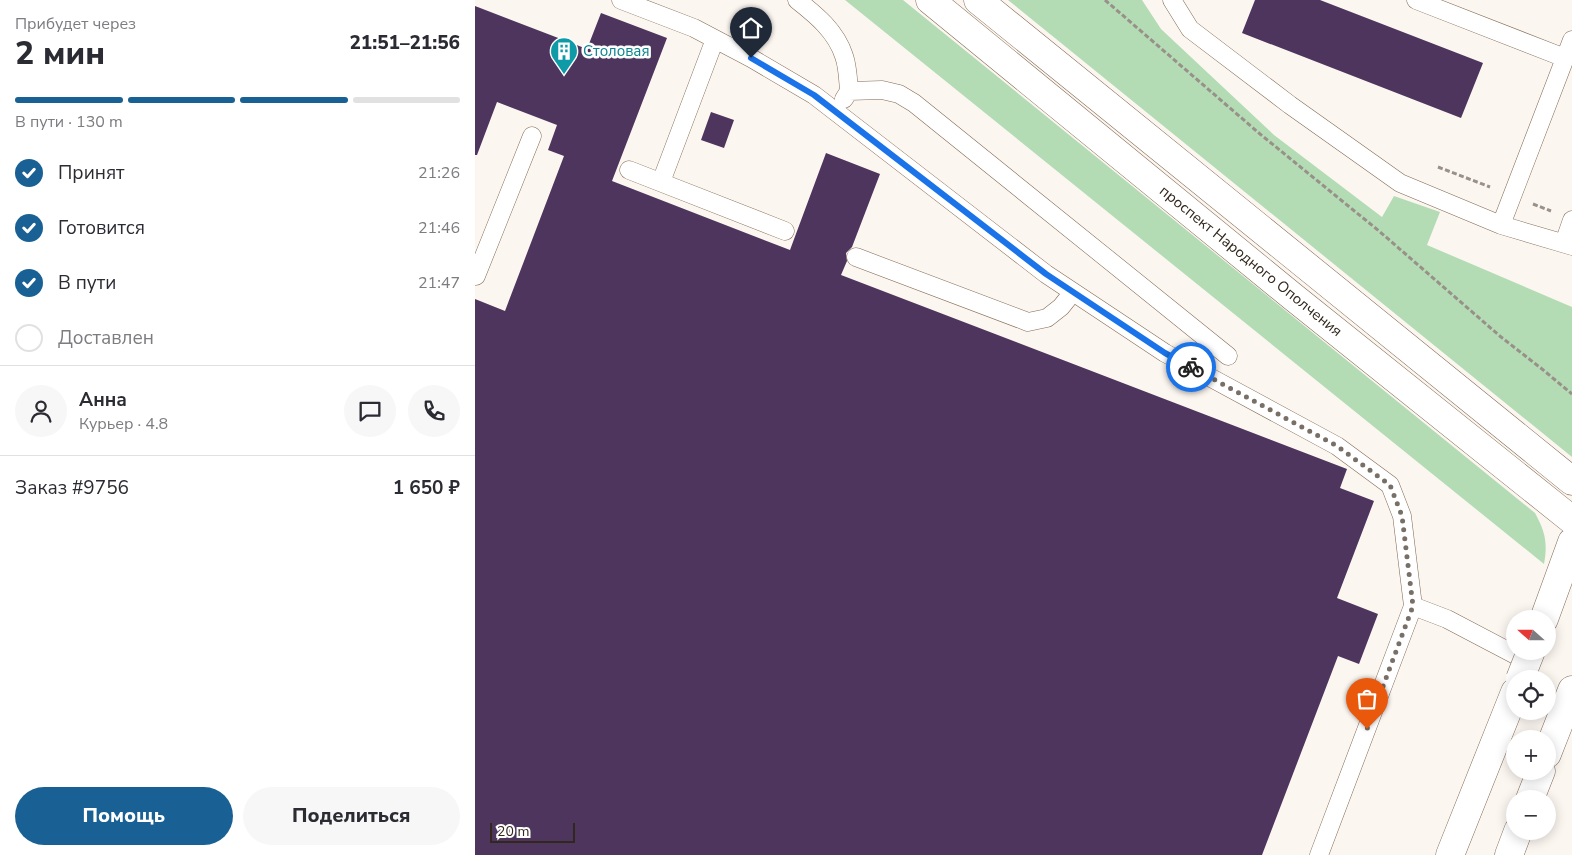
<!DOCTYPE html>
<html lang="ru">
<head>
<meta charset="utf-8">
<style>
  body { margin:0; font-family:"Nunito Sans",sans-serif; background:#f7f7f7; color:#2b2b33; height:100vh; display:flex; flex-direction:column; font-size:19px; white-space:nowrap }
  * { box-sizing:border-box; margin:0 }
  p { font-size:16px; color:#7c7c81 }
  .icon { flex:none; width:28px; height:28px; fill:none; stroke:currentColor; stroke-width:2; stroke-linecap:round; stroke-linejoin:round }
  .map { position:relative; flex:1; overflow:hidden }
  .sheet { display:flex; flex-direction:column; background:#fff; width:475px }
  .sheet>* { flex:none }
  .needle { width:32px; rotate:291deg }
  .tools { position:absolute; left:1031px; top:610px; display:grid; gap:10px }
  .tools a { display:grid; place-items:center; width:50px; height:50px; border-radius:50%; background:#fff; box-shadow:0 2px 12px #0003; font-size:25px }
  .scale { position:absolute; left:15px; bottom:12px; width:85px; box-sizing:border-box; padding-left:5px; border:2px solid #31271d; border-top:0; font-size:14px; line-height:18px; white-space:nowrap; color:#31271d; -webkit-text-stroke:4px #fff; paint-order:stroke }
  .pin { position:absolute; display:grid; place-items:center; width:42px; height:42px; color:#fff; margin:-51px -21px; border-radius:50% 50% 50% 0; rotate:-45deg; box-shadow:0 0 5px #0007 }
  .pin .icon { rotate:45deg }
  .courier { position:absolute; display:grid; place-items:center; width:50px; height:50px; margin:-25px; border:4px solid #1a73e8; border-radius:50%; background:#fff; color:#222; box-shadow:0 1px 6px #0007 }
  .head em { font-style:normal; font-weight:800 }
  .head div { display:flex; flex-direction:column-reverse }
  .head { display:flex; align-items:center; justify-content:space-between; height:85px; padding:0 15px }
  h1 { font-size:32px; font-weight:800; line-height:38px }
  .bar { display:grid; grid-template-columns:repeat(4,1fr); gap:8px 5px; align-content:center; height:60px; padding:0 15px }
  .bar i { height:6px; border-radius:4px; background:#e1e1e2 }
  .bar .selected { background:#196094 }
  .bar p { grid-column:span 4 }
  .line { display:flex; align-items:center; gap:12px; padding:0 15px; border-top:1px solid #e1e1e2 }
  .line div { flex:1 }
  .round { display:grid; place-items:center; flex:none; width:52px; height:52px; border-radius:26px; background:#f7f7f7 }
  ol { padding:0 15px; list-style:none }
  li { display:flex; align-items:center; gap:15px; height:55px }
  li p { margin-inline-start:auto }
  li .icon { padding:5px; border-radius:50%; background:#196094; color:#fff; stroke-width:4 }
  li:last-child { color:#7c7c81 }
  li i { width:28px; height:28px; border:2px solid #e1e1e2; border-radius:50% }
  .cta { display:flex; gap:10px; margin-top:auto; padding:10px 15px }
  .cta a { flex:1; height:58px; border-radius:30px; background:#196094; color:#fff; font-size:20px; font-weight:800; line-height:58px; text-align:center }
  .cta a+a { background:#f7f7f7; color:#2b2b33 }
  main { display:flex; flex:1; min-height:0 }
  .map>svg:first-child { display:block }
  .green { fill:#b3dcb4 }
  .building { fill:#4e355e }
  .lines { fill:none; stroke-linecap:round; stroke-linejoin:round }
  .service-casing { stroke:#836a53; stroke-width:19 }
  .secondary-casing { stroke:#836a53; stroke-width:29 }
  .path { stroke:#989089; stroke-width:3; stroke-dasharray:5 2.5; stroke-linecap:butt }
  .service { stroke:#fff; stroke-width:18 }
  .secondary { stroke:#fff; stroke-width:28 }
  .secondary-bridge-casing { stroke:#836a53; stroke-width:29; stroke-linecap:butt }
  .secondary-bridge { stroke:#fff; stroke-width:28 }
  .done { stroke:#786f67; stroke-width:5; stroke-dasharray:0 9 }
  .route { stroke:#1a73e8; stroke-width:6 }
  .labels { text-anchor:middle; dominant-baseline:central; stroke-width:5; stroke-linejoin:round; paint-order:stroke }
  .culture-label { font-size:15px; fill:#0d838f; stroke:#fff; text-anchor:start }
  .street-label { font-size:15px; fill:#31271d; stroke:#fff }
</style>
</head>
<body>
<main>
<section class="sheet">
<div class="head"><div><h1>2 мин</h1><p>Прибудет через</p></div><em>21:51–21:56</em></div>
<div class="bar"><i class="selected"></i><i class="selected"></i><i class="selected"></i><i></i><p>В пути · 130 m</p></div>
<ol>
<li><svg class="icon" aria-label="check" viewBox="0 0 24 24"><path d="M5 12l5 5 9-10"/></svg>Принят<p>21:26</p></li>
<li><svg class="icon" aria-label="check" viewBox="0 0 24 24"><path d="M5 12l5 5 9-10"/></svg>Готовится<p>21:46</p></li>
<li><svg class="icon" aria-label="check" viewBox="0 0 24 24"><path d="M5 12l5 5 9-10"/></svg>В пути<p>21:47</p></li>
<li><i></i>Доставлен</li>
</ol>
<div class="line" style="height:90px"><a class="round"><svg class="icon" aria-label="person" viewBox="0 0 24 24"><circle cx="12" cy="8" r="4"/><path d="M4 21q1-7 8-7t8 7"/></svg></a><div><b>Анна</b><p>Курьер · 4.8</p></div><a class="round"><svg class="icon" aria-label="chat" viewBox="0 0 24 24"><path d="M4 5h16v11H9l-5 4z"/></svg></a><a class="round"><svg class="icon" aria-label="phone" viewBox="0 0 24 24"><path d="M5 4h4l2 5-3 2q2 4 5 5l2-3 5 2v4C11 20 4 13 5 4z"/></svg></a></div>
<div class="line" style="height:65px"><div>Заказ #9756</div><b>1 650 ₽</b></div>
<div class="cta"><a>Помощь</a><a>Поделиться</a></div>
</section>
<div class="map">
<svg width="1097" height="855" viewBox="0 0 1097 855">
  <rect width="100%" height="100%" fill="#fcf6f1"/>
  <!-- green -->
  <path class="green" d="M370,0H428L1060,513C1070,531 1073,543 1069,564Z
    M533,0H667L686,29L799,135L907,217L919,196L965,212L952,245L1097,307V457Z"/>
  <!-- building -->
  <path class="building" d="M780,0H845L1008,63L986,118L767,33Z
    M0,6L112,49L126,13L192,38L137,181L315,250L351,153L405,174L377,247L371,253L372,261L366,275L872,469L865,488L899,501L862,598L903,614L884,664L863,656L787,855H0V299L30,311L89,156L73,150L82,125L22,102L2,155H0Z
    M236,112L259,120L249,148L226,140Z"/>
  <g class="lines">
    <!-- service casing -->
    <g class="service-casing">
      <path id="service" d="M146,0L219,28L276,58L339,95L571,274L690,353L862,446L915,485L927,516L938,606L844,855
        M322,0C341,15 361,31 369,56C373,67 373,80 374,91L369,99
        M697,0L715,29L815,105L925,183L1026,225L1097,246
        M941,0L1090,58
        M374,91L407,90L424,94L439,103L753,356
        M154,170L310,231
        M186,182L240,39
        M1026,225L1097,40
        M1089,243L1097,220
        M381,257L553,322L572,318L586,307L598,292
        M0,275L1,276L57,136
        M938,606L972,619L1054,662"/>
    </g>
    <!-- secondary casing -->
    <g class="secondary-casing">
      <path id="secondary" d="M455,0L817,296L1097,520
        M503,0L1097,481
        M1069,619L1097,542
        M1072,754L1097,690
        M1055,799L1066,771
        M975,855L1040,692
        M1034,855L1043,831"/>
    </g>
    <!-- path -->
    <path class="path" d="M630,0L785,134L904,231L1026,337L1067,369L1097,394
      M963,167L1015,187
      M1058,204L1076,211"/>
    <!-- service -->
    <use href="#service" class="service"/>
    <!-- secondary -->
    <use href="#secondary" class="secondary"/>
    <!-- secondary-bridge casing -->
    <g class="secondary-bridge-casing">
      <path id="secondary-bridge" d="M1045,679L1056,651"/>
    </g>
    <!-- secondary-bridge -->
    <use href="#secondary-bridge" class="secondary-bridge"/>
  </g>
  <g class="lines">
    <!-- done -->
    <path class="done" d="M716,367L862,446L915,485L927,516L938,606L892,729"/>
    <!-- route -->
    <path class="route" d="M276,58L339,95L571,274L690,353L716,367"/>
  </g>
  <!-- icons -->
  <defs>
    <g id="building-pin" transform="scale(1.4375)"><path d="M0 17L-7.5 6A9.5 9.5 0 1 1 7.5 6Z" fill="#0f9aa8" stroke="#fff"/><path d="M-4-6H4V6H1V3H-1V6H-4ZM-2.5-4.3h1.7v1.8h-1.7ZM.8-4.3h1.7v1.8H.8ZM-2.5-1h1.7V.8h-1.7ZM.8-1h1.7V.8H.8Z" fill="#fff"/></g>
  </defs>
  <g fill-rule="evenodd">
    <use href="#building-pin" x="89" y="51"/>
  </g>
  <g class="labels">
    <!-- culture labels -->
    <g class="culture-label">
      <text x="108" y="51">Столовая</text>
    </g>
    <!-- street labels -->
    <g class="street-label">
      <text transform="translate(776 261) rotate(39)">проспект Народного Ополчения</text>
    </g>
  </g>
</svg>
<div class="tools">
<a><svg class="needle" viewBox="-14 -14 28 28"><path d="M0-13l5 13h-10z" fill="#e53935"/><path d="M0 13l5-13h-10z" fill="#7c7c81"/></svg></a>
<a><svg class="icon" aria-label="locate" viewBox="0 0 24 24"><circle cx="12" cy="12" r="6"/><path d="M12 2v4M12 18v4M2 12h4M18 12h4"/></svg></a>
<a>+</a>
<a>−</a>
</div>
<div class="scale">20 m</div>
<div class="pin" style="left:892px;top:729px;background:#ea580c"><svg class="icon" aria-label="bag" viewBox="0 0 24 24"><path d="M5 8h14l-1 12H6zM9 8a3 3 0 0 1 6 0"/></svg></div>
<div class="pin" style="left:276px;top:58px;background:#1f2937"><svg class="icon" aria-label="home" viewBox="0 0 24 24"><path d="M3 11l9-7 9 7M6 9v11h12V9"/></svg></div>
<div class="courier" style="left:716px;top:367px"><svg class="icon" aria-label="bike" viewBox="0 0 24 24"><circle cx="6" cy="16" r="4"/><circle cx="18" cy="16" r="4"/><path d="M6 16l4-8h5l3 8M10 8l3 8H6M13 5h3"/></svg></div>
</div>
</main>
</body>
</html>
